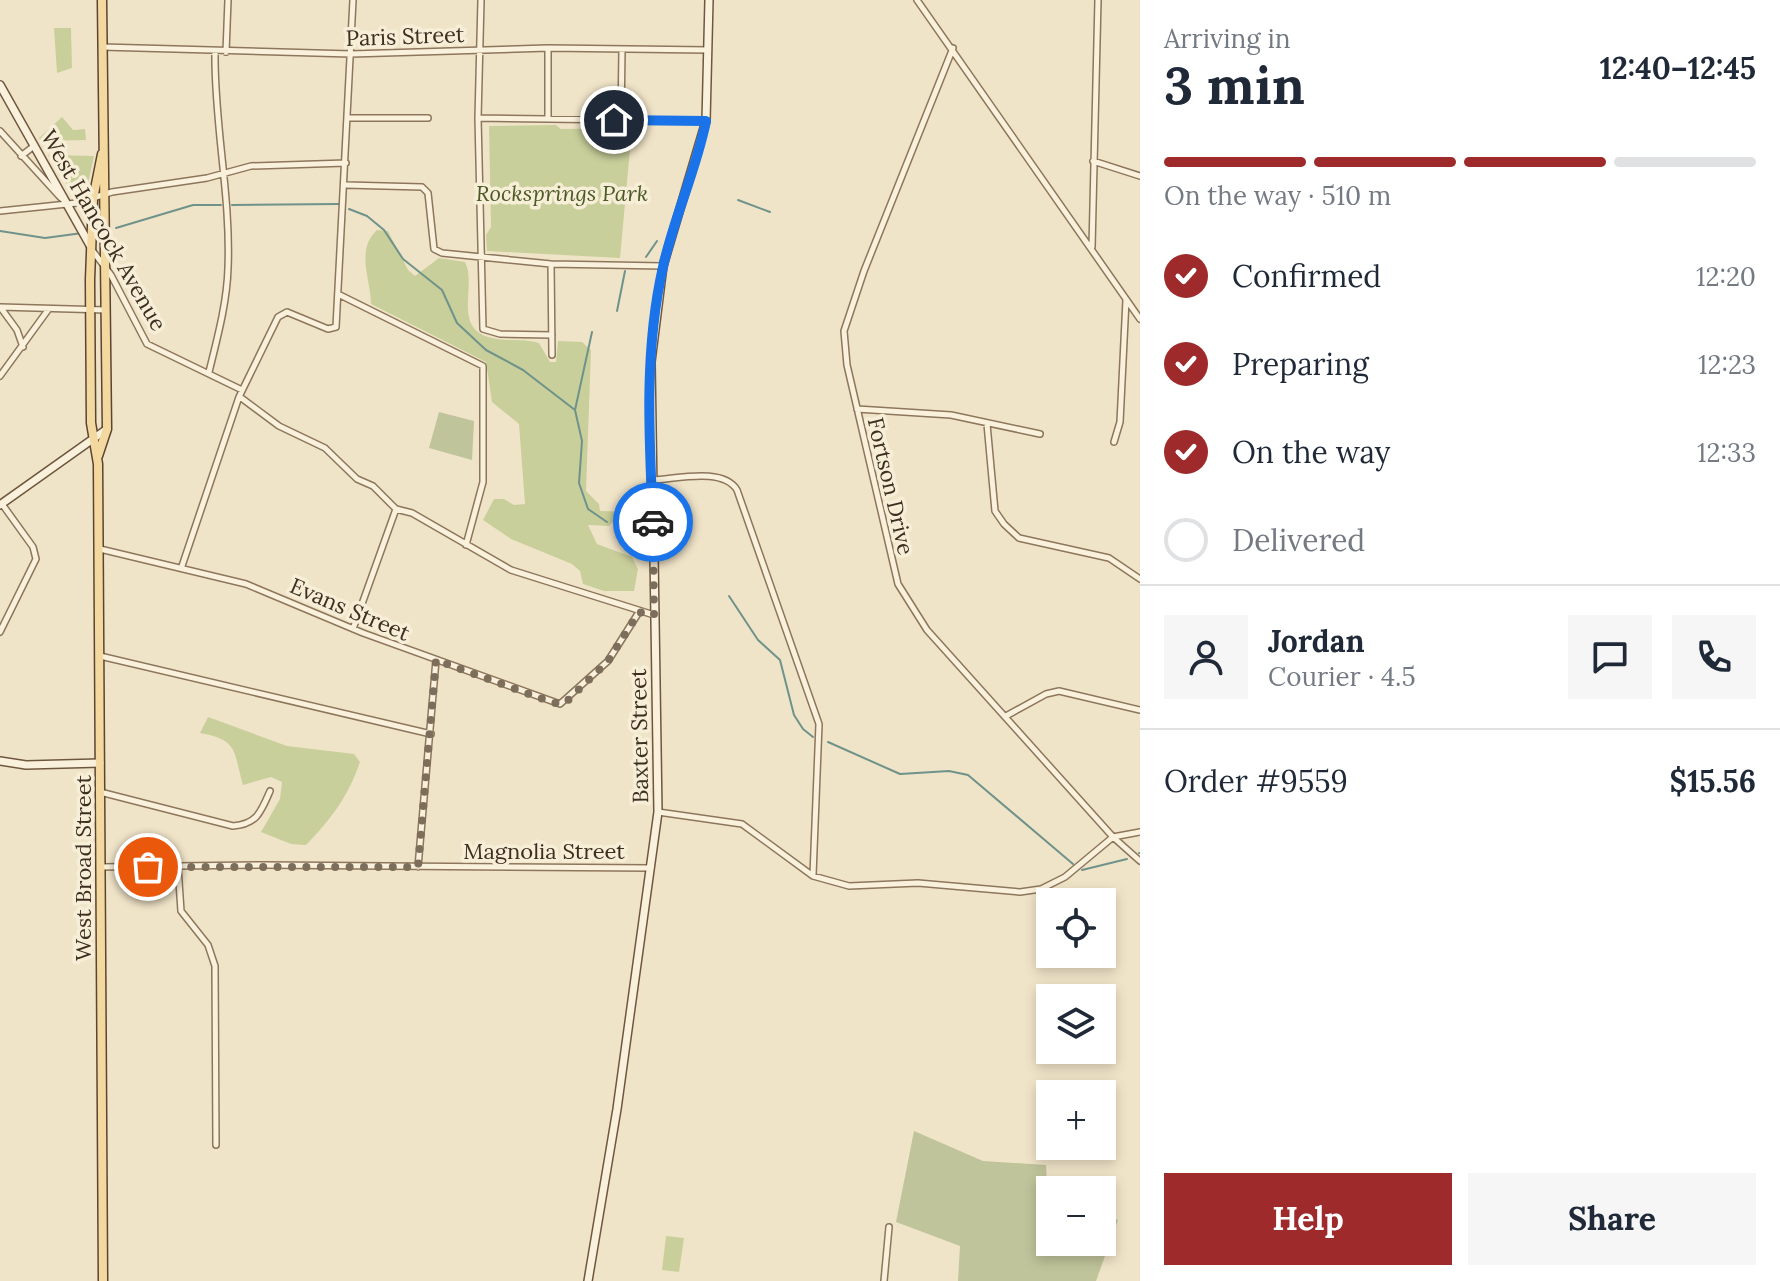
<!DOCTYPE html>
<html lang="en">
<head>
<meta charset="utf-8">
<style>
  body { margin:0; font-family:Lora,serif; background:#f6f6f7; color:#1f2937; height:100vh; display:flex; flex-direction:column; font-size:30px; white-space:nowrap }
  * { box-sizing:border-box; margin:0 }
  p { font-size:26px; color:#747a83 }
  .icon { flex:none; width:44px; height:44px; fill:none; stroke:currentColor; stroke-width:2; stroke-linecap:round; stroke-linejoin:round }
  .map { position:relative; flex:1; overflow:hidden }
  .details { display:flex; flex-direction:column; background:#fff; width:640px }
  .details>* { flex:none }
  .fabs { position:absolute; left:1036px; top:888px; display:grid; gap:16px }
  .fabs a { display:grid; place-items:center; width:80px; height:80px; border-radius:0px; background:#fff; box-shadow:0 4px 12px #0003; font-size:40px }
  .pin { position:absolute; display:grid; place-items:center; width:68px; height:68px; color:#fff; margin:-34px; border:4px solid #fff; border-radius:50%; box-shadow:0 2px 8px #0007 }
  .courier { position:absolute; display:grid; place-items:center; width:80px; height:80px; margin:-40px; border:6px solid #1a73e8; border-radius:50%; background:#fff; color:#222; box-shadow:0 2px 10px #0007 }
  .summary em { font-style:normal; font-weight:700 }
  .summary div { display:flex; flex-direction:column-reverse }
  .summary { display:flex; align-items:center; justify-content:space-between; height:136px; padding:0 24px }
  h1 { font-size:52px; font-weight:700; line-height:60px }
  .bar { display:grid; grid-template-columns:repeat(4,1fr); gap:12px 8px; align-content:center; height:96px; padding:0 24px }
  .bar i { height:10px; border-radius:6px; background:#e0e1e3 }
  .bar .active { background:#9e2a2b }
  .bar p { grid-column:span 4 }
  .line { display:flex; align-items:center; gap:20px; padding:0 24px; border-top:2px solid #e0e1e3 }
  .line div { flex:1 }
  .round { display:grid; place-items:center; flex:none; width:84px; height:84px; border-radius:0px; background:#f6f6f7 }
  ol { padding:0 24px; list-style:none }
  li { display:flex; align-items:center; gap:24px; height:88px }
  li p { margin-inline-start:auto }
  li .icon { padding:8px; border-radius:50%; background:#9e2a2b; color:#fff; stroke-width:4 }
  li:last-child { color:#747a83 }
  li i { width:44px; height:44px; border:4px solid #e0e1e3; border-radius:50% }
  .button { display:flex; gap:16px; margin-top:auto; padding:16px 24px }
  .button a { flex:1; height:92px; border-radius:0px; background:#9e2a2b; color:#fff; font-size:32px; font-weight:700; line-height:92px; text-align:center }
  .button a+a { background:#f6f6f7; color:#1f2937 }
  main { display:flex; flex:1; min-height:0 }
  .map>svg:first-child { display:block }
  .green { fill:#c9cf9b }
  .cemetery { fill:#bfc49a }
  .lines { fill:none; stroke-linecap:round; stroke-linejoin:round }
  .stream { stroke:#6f938a; stroke-width:2 }
  .street-casing { stroke:#8d765c; stroke-width:8 }
  .secondary-casing { stroke:#6f573f; stroke-width:10 }
  .primary-casing { stroke:#5b4430; stroke-width:11 }
  .street { stroke:#faf1dc; stroke-width:5 }
  .secondary { stroke:#faf1dc; stroke-width:7 }
  .primary { stroke:#f3d9a0; stroke-width:8 }
  .done { stroke:#7c6e5b; stroke-width:8; stroke-dasharray:0 14.4 }
  .route { stroke:#1a73e8; stroke-width:10 }
  .labels { text-anchor:middle; dominant-baseline:central; stroke-width:7; stroke-linejoin:round; paint-order:stroke }
  .street-label { font-size:22px; fill:#3d2e20; stroke:#f7eed8 }
  .park-label { font-size:22px; font-style:italic; fill:#4d5a26; stroke:#f7eed8 }
</style>
</head>
<body>
<main>
<div class="map">
<svg width="1140" height="1281" viewBox="0 0 1140 1281">
  <rect width="100%" height="100%" fill="#f0e4c8"/>
  <!-- green -->
  <path class="green" d="M54,28H71L72,68L57,73Z
    M62,117L73,130L85,129L86,140L41,141L39,138Z
    M556,125L561,129L632,128L620,258L487,251L486,235L491,227L489,126Z
    M48,155L94,156L86,193L74,195Z
    M377,230L388,231L408,270L415,276L439,258L465,262C477,285 453,326 488,337C504,342 522,338 539,343L550,362H556L558,341L582,342L591,350L586,491L599,504L600,511L638,512V517L619,516L609,526L588,525L597,544L632,557L638,569L634,591H604L583,584L580,571L572,564L511,539L483,520L494,499H504L514,505L525,504L519,424L492,402L486,362L371,304C371,280 355,250 377,230Z
    M208,717L287,746L354,754L360,762C348,797 331,819 306,845L291,844L261,832L280,799L282,782L271,777L243,785C233,751 239,740 200,733Z
    M666,1236L684,1238L679,1272L662,1270Z"/>
  <!-- cemetery -->
  <path class="cemetery" d="M439,412L474,421L472,460L429,448Z
    M914,1131L983,1161L1046,1165L1050,1242H1102V1213L1118,1220L1096,1281H958L960,1246L896,1222Z"/>
  <g class="lines">
    <!-- stream -->
    <path class="stream" d="M738,200L770,212
      M232,205L339,204
      M349,209L367,216L384,230L403,259L442,290L457,323L486,350L523,370L575,410
      M116,228L193,205H221
      M0,231L45,238L90,232
      M646,257L657,241
      M617,311L625,271
      M592,332L575,410L582,441L579,483L588,509L607,522
      M729,596L758,640L780,660L794,715L803,729L813,737
      M828,742L900,774L949,771L968,775L1073,864
      M1139,853H1140
      M1082,870L1127,859"/>
    <!-- street casing -->
    <g class="street-casing">
      <path id="street" d="M481,0L478,118L483,329L500,334L552,335
        M917,0L1140,319
        M102,47L351,54L548,48L708,50
        M548,48V119
        M953,48L864,271L844,331L847,365L898,584L927,630L1113,837L1140,861
        M226,52L228,0
        M348,118H428
        M478,118L705,121
        M621,120L622,49
        M0,131L61,198
        M21,156L34,146
        M1093,161L1140,176
        M346,185L422,187L428,193L434,249L442,253L551,264L663,266
        M0,211L77,203L112,192L207,178L251,166L346,163
        M1092,247L1098,0
        M92,250L111,275L147,344L242,390
        M551,264L552,355
        M340,295L483,366V482L466,545
        M0,307L106,310
        M1,308L17,330L23,347
        M209,372C217,339 227,303 228,268C231,196 214,124 215,52
        M0,376L48,310
        M240,397L279,426L325,448L357,479L373,486L396,509
        M857,409L951,415L1040,434
        M987,424L995,511L1004,524L1019,538L1109,558L1140,579
        M1114,442L1120,422L1126,300
        M653,480C677,479 723,467 737,490L819,724L813,875
        M396,509L412,513L511,570L654,615
        M100,549L246,584L363,633L560,704L608,661L639,612
        M182,566L239,397L278,317L287,312L328,329L336,327L353,0
        M353,629L396,509
        M0,632L36,559L33,547L2,504
        M100,656L431,734
        M1006,716L1046,694L1059,691L1140,710
        M100,792L233,826C257,824 261,812 270,791
        M658,812L742,824L813,876L849,886L918,883L1020,892L1041,889L1065,877L1113,837L1140,832
        M101,867L264,865L651,868
        M178,867L181,911L208,945L215,966L216,1145
        M418,867L436,660
        M884,1281L889,1227"/>
    </g>
    <!-- secondary casing -->
    <g class="secondary-casing">
      <path id="secondary" d="M0,85L91,247
        M0,505L107,429
        M0,761L26,765L100,763
        M588,1281L617,1109L658,812L651,362L663,266L706,121L709,0"/>
    </g>
    <!-- primary casing -->
    <g class="primary-casing">
      <path id="primary" d="M102,154L93,199L90,280L91,423L98,464L103,1281
        M98,456L107,429L102,0"/>
    </g>
    <!-- street -->
    <use href="#street" class="street"/>
    <!-- secondary -->
    <use href="#secondary" class="secondary"/>
    <!-- primary -->
    <use href="#primary" class="primary"/>
  </g>
  <g class="lines">
    <!-- done -->
    <path class="done" d="M148,867H418L436,660L554,703H565L608,661L639,612L654,615L653,522"/>
    <!-- route -->
    <path class="route" d="M614,120L706,121C696,171 674,217 663,267C644,350 649,437 653,522"/>
  </g>
  <g class="labels">
    <!-- street labels -->
    <g class="street-label">
      <text transform="translate(405 36) rotate(-2)">Paris Street</text>
      <text transform="translate(104 230) rotate(60)">West Hancock Avenue</text>
      <text transform="translate(891 486) rotate(77)">Fortson Drive</text>
      <text transform="translate(350 609) rotate(23)">Evans Street</text>
      <text transform="translate(639 736) rotate(-91)">Baxter Street</text>
      <text x="544" y="851">Magnolia Street</text>
      <text transform="translate(83 868) rotate(-90)">West Broad Street</text>
    </g>
    <!-- park labels -->
    <g class="park-label">
      <text x="562" y="193">Rocksprings Park</text>
    </g>
  </g>
</svg>
<div class="fabs">
<a><svg class="icon" aria-label="locate" viewBox="0 0 24 24"><circle cx="12" cy="12" r="6"/><path d="M12 2v4M12 18v4M2 12h4M18 12h4"/></svg></a>
<a><svg class="icon" aria-label="layers" viewBox="0 0 24 24"><path d="M12 4l9 5-9 5-9-5zM3 14l9 5 9-5"/></svg></a>
<a>+</a>
<a>−</a>
</div>
<div class="pin" style="left:148px;top:867px;background:#ea580c"><svg class="icon" aria-label="bag" viewBox="0 0 24 24"><path d="M5 8h14l-1 12H6zM9 8a3 3 0 0 1 6 0"/></svg></div>
<div class="pin" style="left:614px;top:120px;background:#1f2937"><svg class="icon" aria-label="home" viewBox="0 0 24 24"><path d="M3 11l9-7 9 7M6 9v11h12V9"/></svg></div>
<div class="courier" style="left:653px;top:522px"><svg class="icon" aria-label="car" viewBox="0 0 24 24"><path d="M5 17H2v-5l4-1 3-4h7l3 4 3 1v5h-3M9 17h6M6 11h13"/><circle cx="7" cy="17" r="2"/><circle cx="17" cy="17" r="2"/></svg></div>
</div>
<section class="details">
<div class="summary"><div><h1>3 min</h1><p>Arriving in</p></div><em>12:40–12:45</em></div>
<div class="bar"><i class="active"></i><i class="active"></i><i class="active"></i><i></i><p>On the way · 510 m</p></div>
<ol>
<li><svg class="icon" aria-label="check" viewBox="0 0 24 24"><path d="M5 12l5 5 9-10"/></svg>Confirmed<p>12:20</p></li>
<li><svg class="icon" aria-label="check" viewBox="0 0 24 24"><path d="M5 12l5 5 9-10"/></svg>Preparing<p>12:23</p></li>
<li><svg class="icon" aria-label="check" viewBox="0 0 24 24"><path d="M5 12l5 5 9-10"/></svg>On the way<p>12:33</p></li>
<li><i></i>Delivered</li>
</ol>
<div class="line" style="height:144px"><a class="round"><svg class="icon" aria-label="person" viewBox="0 0 24 24"><circle cx="12" cy="8" r="4"/><path d="M4 21q1-7 8-7t8 7"/></svg></a><div><b>Jordan</b><p>Courier · 4.5</p></div><a class="round"><svg class="icon" aria-label="chat" viewBox="0 0 24 24"><path d="M4 5h16v11H9l-5 4z"/></svg></a><a class="round"><svg class="icon" aria-label="phone" viewBox="0 0 24 24"><path d="M5 4h4l2 5-3 2q2 4 5 5l2-3 5 2v4C11 20 4 13 5 4z"/></svg></a></div>
<div class="line" style="height:104px"><div>Order #9559</div><b>$15.56</b></div>
<div class="button"><a>Help</a><a>Share</a></div>
</section>
</main>
</body>
</html>
